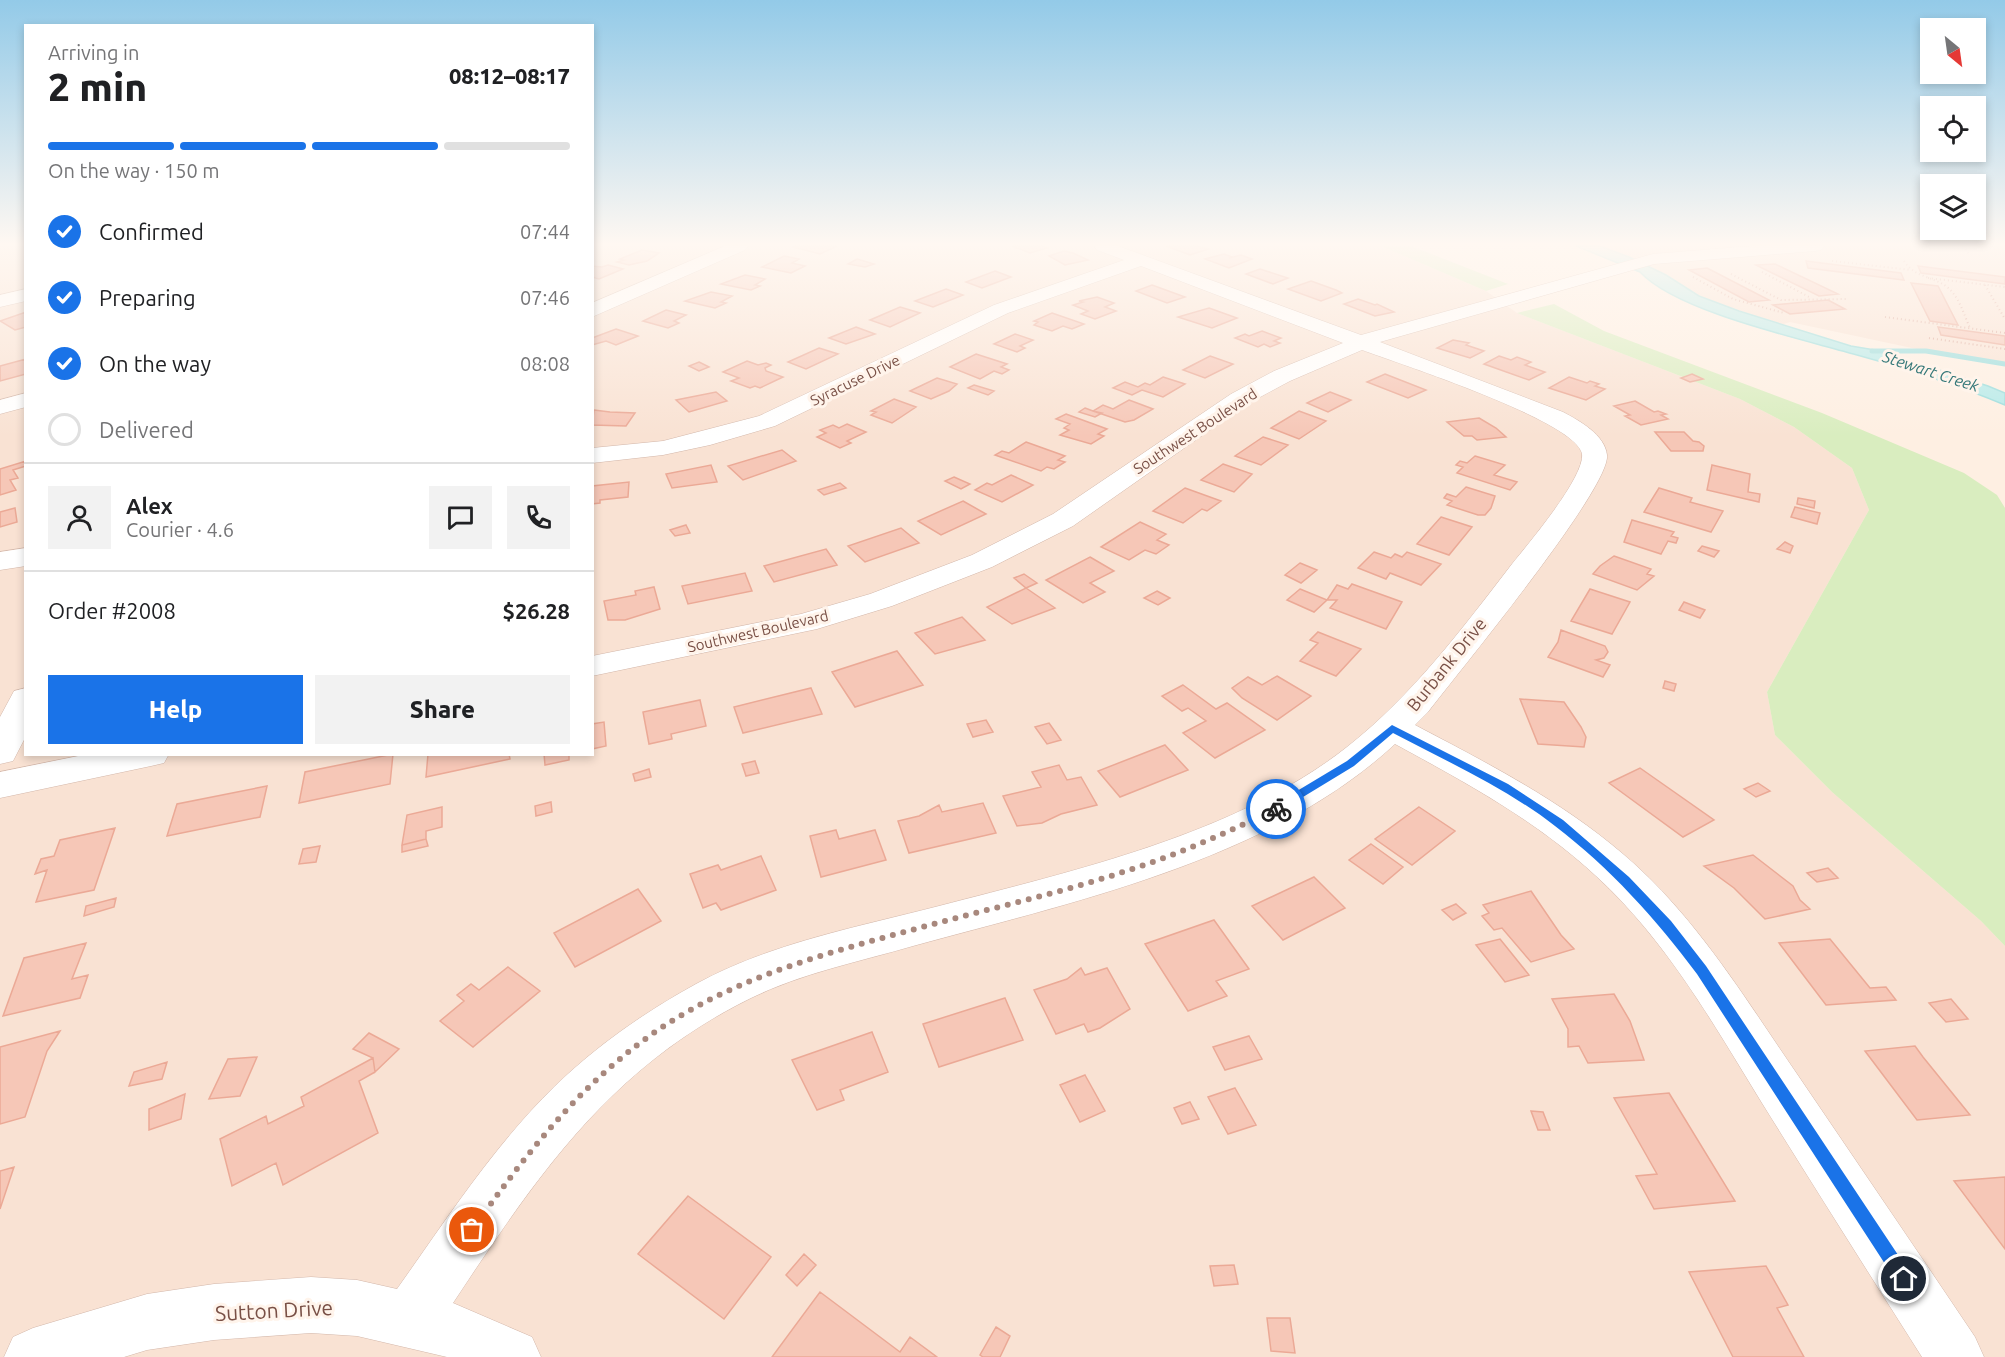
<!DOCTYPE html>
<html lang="en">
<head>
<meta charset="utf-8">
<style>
  body { margin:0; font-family:Ubuntu,sans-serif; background:#f2f2f2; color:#202124; height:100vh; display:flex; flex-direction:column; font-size:22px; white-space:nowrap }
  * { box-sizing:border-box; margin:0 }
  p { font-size:20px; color:#757577 }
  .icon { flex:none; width:33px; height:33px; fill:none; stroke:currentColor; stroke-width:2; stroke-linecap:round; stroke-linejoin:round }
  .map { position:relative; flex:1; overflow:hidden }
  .side { position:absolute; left:24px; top:24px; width:570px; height:732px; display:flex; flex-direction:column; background:#fff; border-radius:0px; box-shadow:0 3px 9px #0003 }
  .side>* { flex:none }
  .needle { width:39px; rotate:151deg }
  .fabs { position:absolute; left:1920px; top:18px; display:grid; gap:12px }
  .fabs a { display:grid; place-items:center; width:66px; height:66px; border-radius:0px; background:#fff; box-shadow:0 3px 9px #0003; font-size:30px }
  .pin { position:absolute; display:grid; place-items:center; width:51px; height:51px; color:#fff; margin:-26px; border:3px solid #fff; border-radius:50%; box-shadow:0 2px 6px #0007 }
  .courier { position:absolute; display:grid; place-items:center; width:60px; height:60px; margin:-30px; border:4px solid #1a73e8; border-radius:50%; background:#fff; color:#222; box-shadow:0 2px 8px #0007 }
  .overview em { font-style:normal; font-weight:800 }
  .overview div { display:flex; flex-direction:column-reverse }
  .overview { display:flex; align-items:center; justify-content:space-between; height:102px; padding:0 24px }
  h1 { font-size:39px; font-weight:800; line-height:45px }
  .bar { display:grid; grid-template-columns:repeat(4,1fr); gap:9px 6px; align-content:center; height:72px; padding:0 24px }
  .bar i { height:8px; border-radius:4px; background:#e0e0e0 }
  .bar .selected { background:#1a73e8 }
  .bar p { grid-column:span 4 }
  .line { display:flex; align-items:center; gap:15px; padding:0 24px; border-top:2px solid #e0e0e0 }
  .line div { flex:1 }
  .round { display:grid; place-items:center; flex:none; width:63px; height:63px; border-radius:0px; background:#f2f2f2 }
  ol { padding:0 24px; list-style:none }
  li { display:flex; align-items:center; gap:18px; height:66px }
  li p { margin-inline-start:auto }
  li .icon { padding:6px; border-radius:50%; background:#1a73e8; color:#fff; stroke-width:4 }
  li:last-child { color:#757577 }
  li i { width:33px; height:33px; border:3px solid #e0e0e0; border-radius:50% }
  .primary-button { display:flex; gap:12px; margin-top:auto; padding:12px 24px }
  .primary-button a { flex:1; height:69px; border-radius:0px; background:#1a73e8; color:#fff; font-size:24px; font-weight:800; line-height:69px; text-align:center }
  .primary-button a+a { background:#f2f2f2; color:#202124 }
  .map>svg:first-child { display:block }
  .residential { fill:#f9e2d3 }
  .green { fill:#d9edbf }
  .water { fill:#b5eae9; stroke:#9adddd; stroke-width:1.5 }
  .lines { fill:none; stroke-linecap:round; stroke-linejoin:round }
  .stream { stroke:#9adddd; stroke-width:5 }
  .building { fill:#f6c7b7; stroke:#eba996; stroke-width:1.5 }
  .minor-casing { stroke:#d3b7aa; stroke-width:1 }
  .path { stroke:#dca99a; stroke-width:2; stroke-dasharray:1 3; stroke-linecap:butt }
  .minor { fill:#fff; fill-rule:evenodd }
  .route { fill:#1a73e8 }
  .done { stroke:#a8887d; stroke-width:6; stroke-dasharray:0 10.8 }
  .labels { text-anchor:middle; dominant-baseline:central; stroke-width:6; stroke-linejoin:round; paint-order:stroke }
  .far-street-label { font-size:15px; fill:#795046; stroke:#fff4eb }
  .far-water-label { font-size:16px; font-style:italic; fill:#357879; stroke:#fff4eb }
  .street-label { font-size:18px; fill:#795046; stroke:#fff4eb }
  .near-street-label { font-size:21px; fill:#795046; stroke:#fff4eb }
</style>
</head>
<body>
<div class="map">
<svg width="2005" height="1357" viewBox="0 0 2005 1357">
  <rect width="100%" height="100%" fill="#feefe2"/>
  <!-- residential -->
  <path class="residential" d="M0,246H26L25,395L0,401Z
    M593,246H1381L1486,291L1517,313L1740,399L1794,427L1852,468L1869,510L1767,692L1775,735L1832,792L1981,921L2005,946V1357H0V413L25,406L26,754H592Z
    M1584,246H2005V364L1955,354L1926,351L1790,322L1777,326L1694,303L1607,254Z"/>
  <!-- green -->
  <path class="green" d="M1381,246H1411L1508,284L1486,291Z
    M1554,304L1604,331L1822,413L1964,473L1997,495L2005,508V946L1981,921L1832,792L1775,735L1767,692L1869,510L1852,468L1794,427L1740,399L1517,313Z"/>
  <!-- water -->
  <path class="water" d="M1576,246H1600L1629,257L1666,275L1699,296L1739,311L1851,346L1881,351L1988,386L2005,393V405C1957,385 1908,369 1857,355C1802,339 1677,312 1640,272Z"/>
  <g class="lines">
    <!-- stream -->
    <path class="stream" d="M1872,351H1926L2005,364"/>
  </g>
  <!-- building -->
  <path class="building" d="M796,246H837L820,254L793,247Z
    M1012,246H1042L1047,248L1030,253Z
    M1166,246H1197L1208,249L1190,255Z
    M642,250L659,253L647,261L629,265L617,262L624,260L620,259Z
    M1064,251L1073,253L1088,260L1065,265L1049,256Z
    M1224,254L1232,257L1229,258L1241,255L1252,259L1229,268L1205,259Z
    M784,256L799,259L792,263L805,266L791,273L762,267Z
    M857,259L874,264L865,267L848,264Z
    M1806,261L1901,273L1904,280L1808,268Z
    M1775,264L1838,294L1819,296L1756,265Z
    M608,265L623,269L599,279L592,277V266L602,267Z
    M1918,266L2005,277V284L1921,273Z
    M1707,268L1769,300L1749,302L1689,270Z
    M1260,269L1288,278L1273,284L1246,274Z
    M995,271L1011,277L982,288L966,282Z
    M745,275L765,279L755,285L760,286L751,290L721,284Z
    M1311,281L1336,290L1342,293L1321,301L1288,289Z
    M1911,283L1938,286L1958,325L1930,321Z
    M1152,285L1185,297L1167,303L1136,291Z
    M946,289L963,295L933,307L915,301Z
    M711,292L732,296L721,302L726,303L715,308L685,301Z
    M1097,297L1114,303L1105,307L1116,311L1095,319L1081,314L1088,311L1073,305L1083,302L1079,301Z
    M1358,299L1375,305L1377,304L1394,312L1375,316L1344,304Z
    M1828,300L1845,309L1790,314L1773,305Z
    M900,307L920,313L890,327L870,320Z
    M1209,308L1237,318L1212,328L1178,317Z
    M666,310L686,315L674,321L679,323L668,328L643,321Z
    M26,312V327L15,330L0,321Z
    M1052,313L1084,324L1072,329L1063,326L1052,331L1034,325L1038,322L1034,321Z
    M856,327L875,334L846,344L829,338Z
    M1938,327L2005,336V345L1941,335Z
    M616,329L638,336L616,345L606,341L592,345V338Z
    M1262,331L1281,338L1274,341L1280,343L1270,347L1264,344L1258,347L1235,338L1245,334L1249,336Z
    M1015,334L1033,340L1020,346L1025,348L1017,352L994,344Z
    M1453,340L1469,343L1466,345L1484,351L1470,358L1437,348Z
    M819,348L838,354L806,369L788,362Z
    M976,354L1007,364L1001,367L1009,370L1002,374L994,371L980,379L950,367Z
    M1210,356L1233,364L1205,378L1183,370Z
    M1499,356L1511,360L1517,357L1531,362L1525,365L1545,372L1529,380L1484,364Z
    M26,359V374L0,381V366Z
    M747,361L758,365L766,363L771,365L765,368L766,371L783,377L760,388L755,386L750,388L731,381L739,378L723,372Z
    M699,362L709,367L699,371L689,366Z
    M1385,374L1426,390L1408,398L1367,382Z
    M1692,374L1703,379L1690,382L1681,378Z
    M1163,377L1185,384L1163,397L1142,390L1132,395L1113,388L1125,382L1138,387L1145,383L1150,385Z
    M1569,377L1587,383L1590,381L1599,384L1595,386L1605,389L1586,400L1549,388Z
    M937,378L957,384L949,391L931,399L910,391Z
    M974,385L994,391L988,395L968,388Z
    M716,392L727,401L689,412L676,400Z
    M1330,392L1351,400L1328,412L1307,403Z
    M894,399L916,407L892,423L871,415L876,412L871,411Z
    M1129,400L1153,409L1134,420L1125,422L1093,411L1103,405L1113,409Z
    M1635,401L1654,412L1658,411L1666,414L1661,415L1668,419L1641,425L1625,416L1630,415L1614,406Z
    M1085,408L1093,411L1102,413L1095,417L1079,412Z
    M594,410L610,412L635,413L626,426L592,425Z
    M1299,411L1326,421L1299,439L1271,428Z
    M1066,414L1107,429L1098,434L1104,436L1091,444L1060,435L1069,430L1064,428L1070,424L1056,419Z
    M1479,418L1496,428L1506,437L1477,440L1472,436H1464L1447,422Z
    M847,424L866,432L847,441L851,443L840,448L817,437L826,433L820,430L833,425L839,428Z
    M1655,432H1684L1693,441L1699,442L1704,446L1703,451H1671Z
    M1263,437L1288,445L1261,465L1235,456Z
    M1026,442L1065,456L1058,460L1065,462L1054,469L1047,467L1041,471L995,455L1002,451L1009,453Z
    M782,450L796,461L743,480L728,466Z
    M1475,456L1505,465L1494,475L1517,482L1510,490L1457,473L1463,467L1456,465L1460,461L1467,463Z
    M26,461V466L13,470L18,478L10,480L16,490L0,495V469Z
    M1223,464L1252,474L1234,492L1201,480Z
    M711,465L717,482L672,488L666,474Z
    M1712,465L1750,474L1748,492L1760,494L1759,502L1707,490Z
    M1011,475L1033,485L1002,502L975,490L987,483L992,485Z
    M954,477L970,484L961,489L945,481Z
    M629,482L628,497L600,500V503L592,504V486Z
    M840,483L846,488L824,495L818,490Z
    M1466,487L1495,496L1491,508L1485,515H1478L1447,505L1452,501L1444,498L1447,494L1456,497Z
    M1185,488L1221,501L1207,511L1202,509L1183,523L1153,511Z
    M1659,488L1692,498L1690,502L1723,511L1711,532L1644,512Z
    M1798,498L1815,501L1814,508L1797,504Z
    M963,501L986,514L941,535L918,521Z
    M1795,507L1820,513L1817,524L1791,517Z
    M15,508L17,522L0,527V512Z
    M1441,517L1472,527L1449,555L1417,544Z
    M1632,520L1674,532L1671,536L1678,538L1676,543L1668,541L1661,554L1624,542Z
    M1140,522L1166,534L1157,540L1169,545L1156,554L1145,550L1129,560L1101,547Z
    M686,525L690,533L675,536L670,530Z
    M901,528L919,543L865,562L848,546Z
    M1785,542L1793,546L1790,553L1777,549Z
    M1702,546L1719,551L1714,557L1698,551Z
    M826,549L837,565L774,582L764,566Z
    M1374,552L1391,558L1395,554L1402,557L1407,552L1441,564L1421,585L1390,573L1386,579L1358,568Z
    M1614,556L1651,569L1647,574L1654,576L1637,590L1593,574L1600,566Z
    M1090,557L1114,571L1090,583L1105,592L1083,603L1046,580Z
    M1300,563L1317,570L1301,583L1285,575Z
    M745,573L752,591L688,604L682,586Z
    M1024,574L1037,583L1026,588L1014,578Z
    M1352,584L1402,602L1386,629L1330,608L1337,600H1327L1337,585L1348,589Z
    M654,587L660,609L625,620H608L604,601L636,595L635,591Z
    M1026,588L1055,608L1012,624L987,607Z
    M1300,589L1327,600L1314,612L1287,600Z
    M1590,589L1630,602L1612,634L1571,621Z
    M1157,591L1170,598L1158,605L1144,598Z
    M1684,602L1705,610L1700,618L1679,610Z
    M962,617L985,640L935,654L915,633Z
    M1561,630L1605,646L1608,652L1604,658L1596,660L1610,665L1603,677L1548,657L1558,642Z
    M1318,632L1361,649L1336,676L1300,661L1318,643L1310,640Z
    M897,651L923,685L855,707L832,672Z
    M1277,676L1311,696L1277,720L1242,698L1232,688L1248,677L1262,685Z
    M1665,681L1676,684L1674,691L1663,688Z
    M1183,685L1216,709L1227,703L1265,730L1215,758L1183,733L1206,721L1188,708L1182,711L1162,696Z
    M811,688L822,714L743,733L734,707Z
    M1520,699L1564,702L1581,727L1586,737L1584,747L1538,744Z
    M700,700L706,726L671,734L672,739L649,744L643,712Z
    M986,720L993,732L973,737L967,724Z
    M604,722L606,746L592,749V724Z
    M1049,723L1061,740L1047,744L1035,727Z
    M1165,745L1188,770L1120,797L1098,771Z
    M393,754L390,784L299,803L305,772Z
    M428,754H509L510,759L426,777Z
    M544,754H569V760L545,765Z
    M755,761L759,773L746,776L742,764Z
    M1059,765L1067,780L1081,777L1097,805L1061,814L1042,823L1017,826L1003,796L1041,787L1032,772Z
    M1640,768L1714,820L1683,837L1609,783Z
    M649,769L651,777L635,781L633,774Z
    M1758,783L1770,791L1756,797L1744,789Z
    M267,786L260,817L167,836L177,804Z
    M551,802L552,812L536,816L535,806Z
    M983,803L996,833L909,853L898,821L919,816L939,805L942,812Z
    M442,807V827L426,831V839L402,845L407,815Z
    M1419,807L1455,831L1412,865L1375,839Z
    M115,828L94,890L36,902L47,870L35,874L41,859L54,856L60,840Z
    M836,830L839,839L875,830L886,860L821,877L810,836Z
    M426,839L428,846L402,852V845Z
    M1371,844L1403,867L1383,884L1349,860Z
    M320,846L316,862L299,864L303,849Z
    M1753,855L1793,886L1800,900L1810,909L1765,919L1734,888L1704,866Z
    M761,856L776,890L721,910L716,903L703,908L690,874L718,865L721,870Z
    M1828,868L1838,878L1817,882L1807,873Z
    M1314,877L1345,908L1283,940L1252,906Z
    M638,889L661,921L575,967L554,933Z
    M1531,891L1561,935L1574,949L1531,962L1502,928L1494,930L1482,916L1489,913L1483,905Z
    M116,898L114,907L84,916L86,906Z
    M1456,904L1466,913L1453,920L1442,910Z
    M1214,920L1249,969L1216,981L1227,996L1188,1011L1145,944Z
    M1500,939L1529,975L1505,982L1476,945Z
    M1830,939L1870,988L1886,987L1896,1000L1826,1005L1779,943Z
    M86,943L72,979L88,975L80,998L3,1016L24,958Z
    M508,967L540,991L473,1047L440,1021L464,1001L457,995L471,984L479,990Z
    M1081,968L1085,975L1107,968L1130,1009L1100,1028L1088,1032L1084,1024L1056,1034L1034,990L1067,979Z
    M1614,994L1630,1021L1644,1060L1588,1063L1579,1046L1568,1047V1029L1552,999Z
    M1005,998L1023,1040L939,1067L923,1024Z
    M1951,999L1968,1019L1946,1022L1929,1003Z
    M60,1031L47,1051L25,1117L0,1124V1047Z
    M872,1032L888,1072L840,1090L844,1100L817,1110L792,1060Z
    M369,1033L399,1049L375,1072L373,1058L353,1049Z
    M1249,1036L1262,1059L1225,1070L1213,1047Z
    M1915,1046L1923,1057L1970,1115L1917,1120L1865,1051Z
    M257,1057L240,1096L209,1099L228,1059Z
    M373,1058L375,1072L359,1081L378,1133L283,1185L276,1163L232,1186L220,1139L266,1116L268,1124L304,1106L301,1097Z
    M167,1062L162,1079L129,1086L134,1072Z
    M1085,1075L1105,1111L1080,1122L1060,1085Z
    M1235,1088L1256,1125L1228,1134L1208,1097Z
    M1669,1093L1735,1201L1654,1209L1636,1176L1657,1174L1614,1098Z
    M185,1094L181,1119L149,1130V1109Z
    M1190,1102L1199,1119L1182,1124L1174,1108Z
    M1531,1111L1543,1112L1550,1130H1538Z
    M14,1167L0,1209V1171Z
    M2005,1177V1249L1954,1181Z
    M688,1196L771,1257L724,1319L638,1254Z
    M804,1254L816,1265L797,1286L786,1275Z
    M1234,1265L1238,1284L1214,1286L1210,1266Z
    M1766,1266L1788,1305L1777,1308L1804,1357H1733L1689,1272Z
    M820,1292L900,1352L910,1337L937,1357H772Z
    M1267,1318H1290L1295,1353L1271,1351Z
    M996,1327L1010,1336L1000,1357H983L980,1355Z"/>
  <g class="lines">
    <!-- minor casing -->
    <g class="minor-casing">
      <path id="minor" d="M725,246H748L745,250L592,317V303Z
        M1094,246H1118L1361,335L1653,254L1753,246H1824L1821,250L1815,251L1654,264L1380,342L1563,412C1580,421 1605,435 1607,455C1611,488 1456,675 1428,712L1415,725C1487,763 1560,800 1623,854C1695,915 1744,997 1797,1074C1856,1161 1916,1249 1975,1337L1984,1357H1922C1868,1272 1815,1188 1762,1103C1713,1023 1666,940 1596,876C1537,821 1465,782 1395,744C1270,860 1073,902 913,946C858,962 802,973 751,998C609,1068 537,1176 453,1303L532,1337L541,1357H447L357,1336L311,1333L214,1340L147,1350L124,1357H4L13,1337L33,1328L147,1294L214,1284L311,1277L357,1280L397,1289C446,1220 493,1147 554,1087C596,1046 645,1012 696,984C771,943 858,927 939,906C1073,871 1237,834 1347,747C1412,696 1462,629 1512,564C1528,544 1585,477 1582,454C1577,421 1397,363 1362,350L1290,381L1247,404L1073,526L992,567L892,606L817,629L592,676V656L801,614L870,594L972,555L1053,514L1231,394L1274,371L1343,343L1141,266L1008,313L775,426L710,445L663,455L592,463V448L663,441L759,416L994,305L1124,260L1097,250Z
        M26,289V301L0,307V295Z
        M26,393V407L0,414V400Z
        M26,548V566L0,570V552Z
        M26,688V736L13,761L0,764V717L14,691Z
        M88,754H169L164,763L151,766L0,798V772Z"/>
    </g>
    <!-- path -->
    <path class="path" d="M1963,246L1969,254
      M1832,261L1911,270
      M1904,261C1915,278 1933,276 1947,287C1959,296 1964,315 1970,328
      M1762,272L1811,298
      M1731,274L1781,300L1847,299
      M1693,277L1733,299L1784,313
      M1928,278L2005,287
      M1985,285L2005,319
      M1885,317L2005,333
      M1929,338L2005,349"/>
    <!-- minor -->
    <use href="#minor" class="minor"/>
  </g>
  <!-- sky -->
  <linearGradient id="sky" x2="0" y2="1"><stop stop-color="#93cae8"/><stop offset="0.56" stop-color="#fff8f2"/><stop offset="1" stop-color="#fff8f2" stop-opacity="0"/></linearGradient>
  <rect width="2005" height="436" fill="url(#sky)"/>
  <!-- route -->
  <path class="route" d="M1392,725L1508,784L1563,820L1629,877L1671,921L1706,966L1910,1273L1912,1279L1910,1284L1904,1287L1898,1284L1697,974C1656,919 1610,868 1555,826C1506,788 1448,762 1393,733L1354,766L1280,811H1272V806L1347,761Z"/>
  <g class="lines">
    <!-- done -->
    <path class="done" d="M472,1230C524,1157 575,1090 648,1037C733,976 831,952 930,925C996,907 1064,892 1129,870C1180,854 1228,832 1276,809"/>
  </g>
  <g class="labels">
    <!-- far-street labels -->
    <g class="far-street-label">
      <text transform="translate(855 380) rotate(-26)">Syracuse Drive</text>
      <text transform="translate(1195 431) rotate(-33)">Southwest Boulevard</text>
      <text transform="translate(758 631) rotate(-13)">Southwest Boulevard</text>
    </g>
    <!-- far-water labels -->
    <g class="far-water-label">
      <text transform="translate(1931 371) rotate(18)">Stewart Creek</text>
    </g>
    <!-- street labels -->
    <g class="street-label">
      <text transform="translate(1446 664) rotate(-51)">Burbank Drive</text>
    </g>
    <!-- near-street labels -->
    <g class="near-street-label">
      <text transform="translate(274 1310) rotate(-3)">Sutton Drive</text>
    </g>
  </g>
</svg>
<div class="fabs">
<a><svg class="needle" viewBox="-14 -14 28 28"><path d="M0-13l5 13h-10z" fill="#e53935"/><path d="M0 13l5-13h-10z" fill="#757577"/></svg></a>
<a><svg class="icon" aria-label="locate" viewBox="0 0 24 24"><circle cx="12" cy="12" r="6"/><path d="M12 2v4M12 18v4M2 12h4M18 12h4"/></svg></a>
<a><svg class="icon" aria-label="layers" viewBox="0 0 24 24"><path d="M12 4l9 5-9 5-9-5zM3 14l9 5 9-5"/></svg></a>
</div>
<div class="pin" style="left:472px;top:1230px;background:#ea580c"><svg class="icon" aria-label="bag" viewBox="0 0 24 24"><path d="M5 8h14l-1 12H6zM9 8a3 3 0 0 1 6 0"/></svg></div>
<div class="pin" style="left:1904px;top:1279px;background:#1f2937"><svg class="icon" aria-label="home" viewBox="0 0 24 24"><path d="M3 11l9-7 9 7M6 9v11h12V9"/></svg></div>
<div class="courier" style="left:1276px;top:809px"><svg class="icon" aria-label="bike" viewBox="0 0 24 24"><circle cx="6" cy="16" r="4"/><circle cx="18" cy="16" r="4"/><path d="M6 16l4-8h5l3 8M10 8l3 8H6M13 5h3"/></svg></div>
<section class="side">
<div class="overview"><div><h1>2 min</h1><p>Arriving in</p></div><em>08:12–08:17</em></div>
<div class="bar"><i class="selected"></i><i class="selected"></i><i class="selected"></i><i></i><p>On the way · 150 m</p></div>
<ol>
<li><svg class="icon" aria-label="check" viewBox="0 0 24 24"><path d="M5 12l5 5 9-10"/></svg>Confirmed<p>07:44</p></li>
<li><svg class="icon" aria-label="check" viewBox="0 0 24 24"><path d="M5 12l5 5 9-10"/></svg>Preparing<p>07:46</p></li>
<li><svg class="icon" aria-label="check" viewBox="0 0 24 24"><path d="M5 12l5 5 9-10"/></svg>On the way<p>08:08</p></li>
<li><i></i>Delivered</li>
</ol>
<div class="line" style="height:108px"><a class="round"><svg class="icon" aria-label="person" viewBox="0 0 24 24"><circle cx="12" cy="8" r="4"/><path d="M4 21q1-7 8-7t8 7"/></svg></a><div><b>Alex</b><p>Courier · 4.6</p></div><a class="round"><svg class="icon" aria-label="chat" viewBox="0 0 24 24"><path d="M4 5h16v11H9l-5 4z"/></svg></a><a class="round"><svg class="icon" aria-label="phone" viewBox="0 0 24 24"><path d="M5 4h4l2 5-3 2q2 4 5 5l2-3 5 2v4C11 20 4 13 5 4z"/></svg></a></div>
<div class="line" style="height:78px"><div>Order #2008</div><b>$26.28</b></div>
<div class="primary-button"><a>Help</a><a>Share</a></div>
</section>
</div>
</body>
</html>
